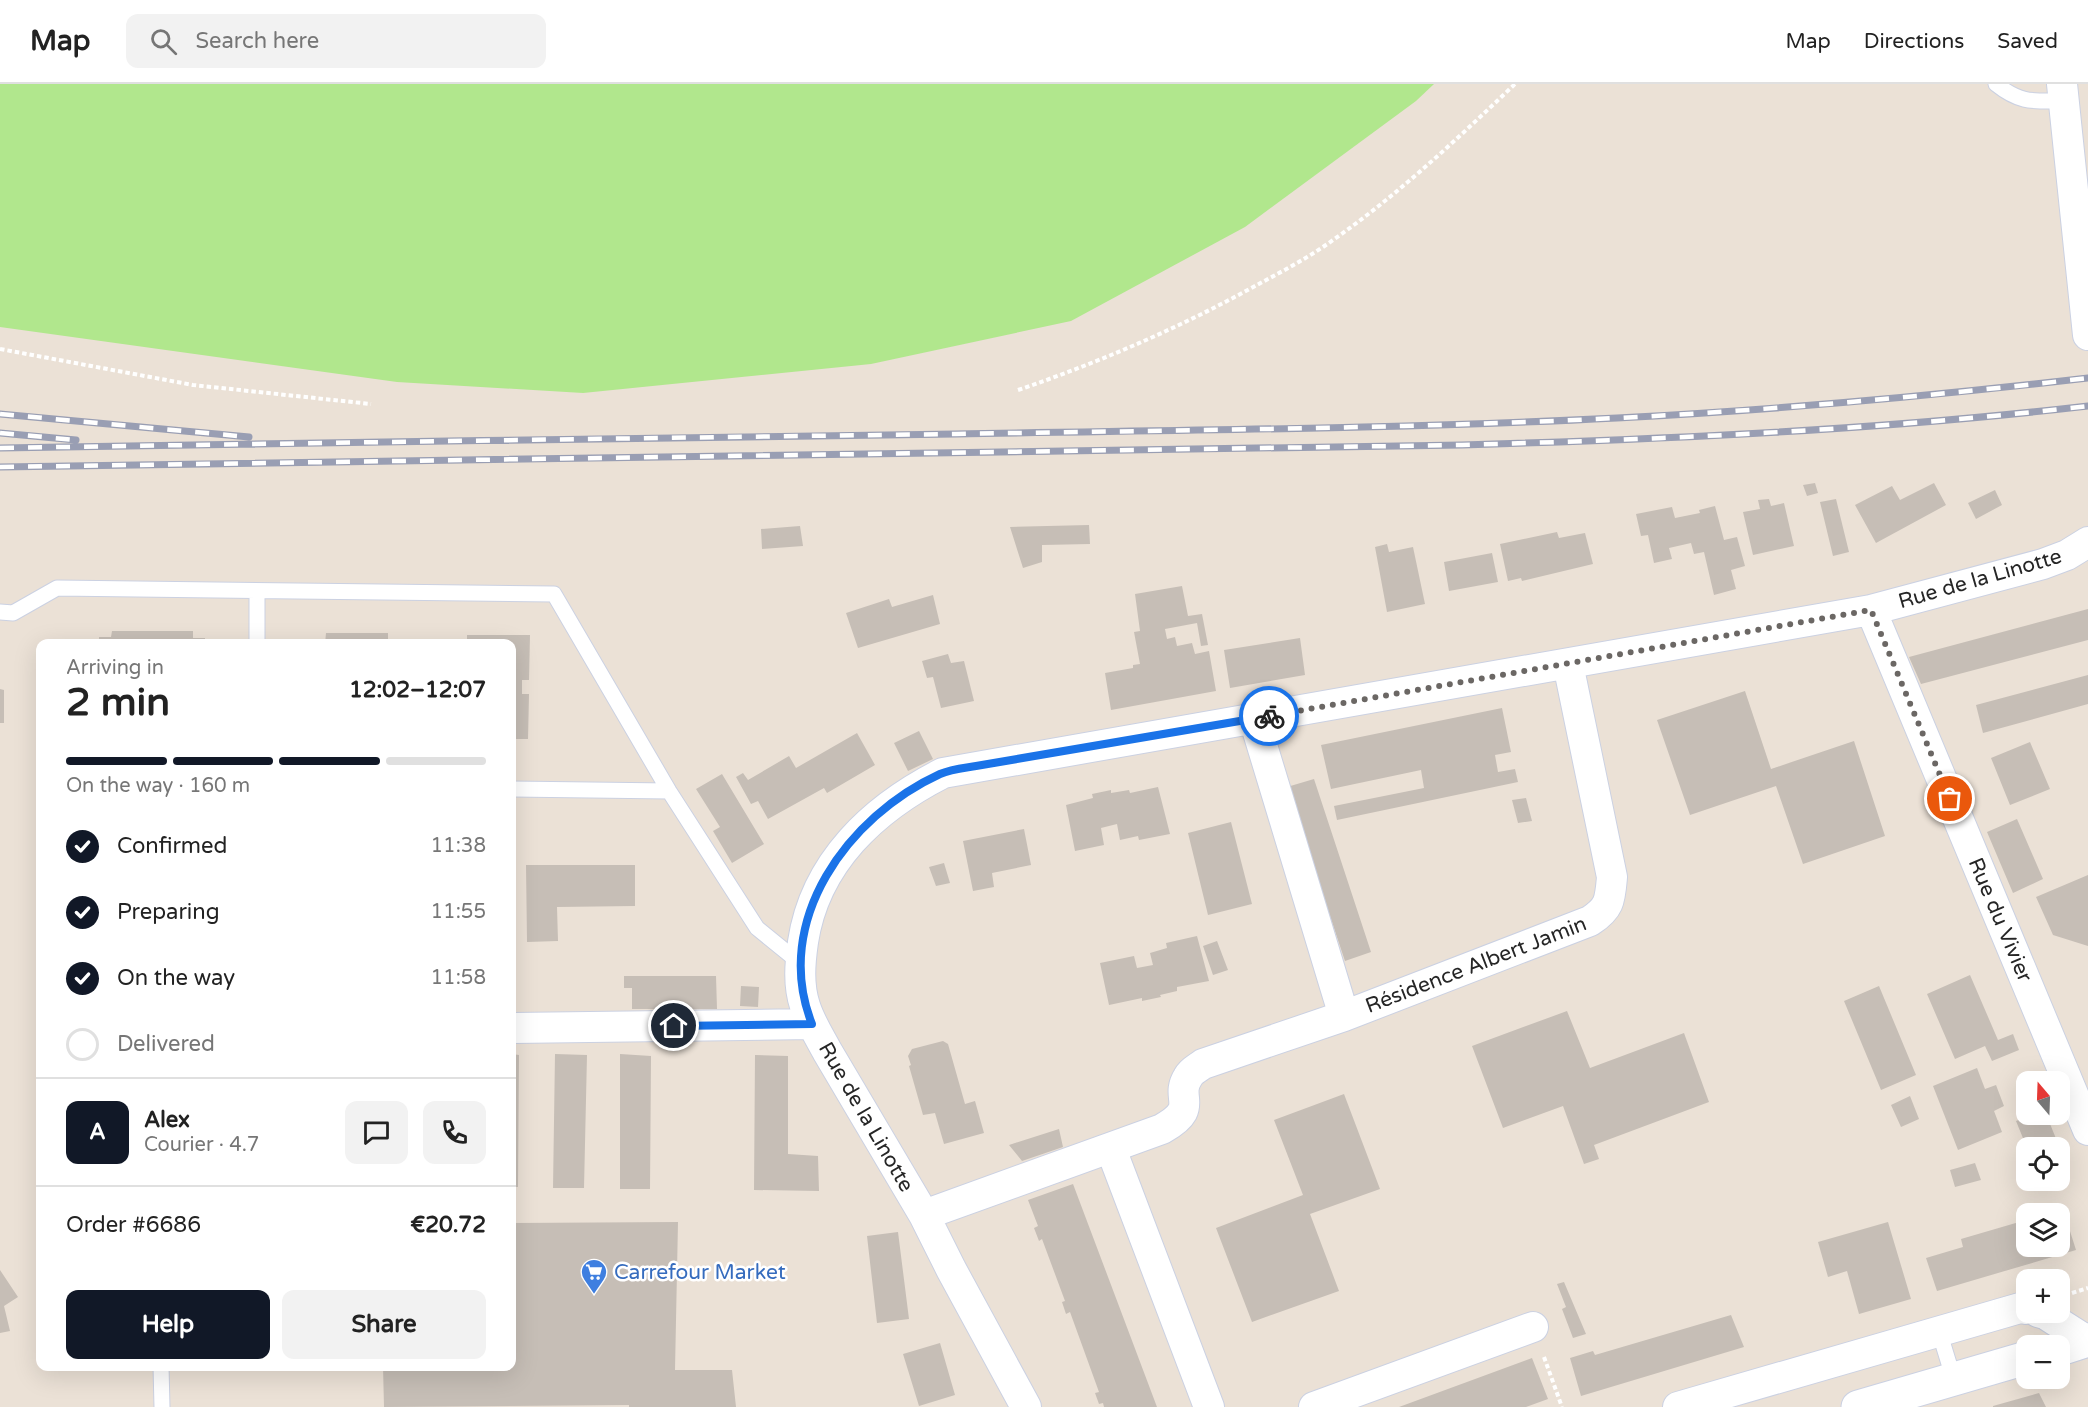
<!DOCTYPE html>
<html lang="en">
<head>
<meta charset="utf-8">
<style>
  body { margin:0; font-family:"Varela Round",sans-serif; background:#f2f2f2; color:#222; height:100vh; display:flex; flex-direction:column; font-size:22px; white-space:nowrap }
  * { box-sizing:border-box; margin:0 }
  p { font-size:20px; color:#767676 }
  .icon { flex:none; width:33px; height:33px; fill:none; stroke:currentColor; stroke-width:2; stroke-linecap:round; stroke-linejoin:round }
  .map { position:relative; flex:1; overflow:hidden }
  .details { position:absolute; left:36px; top:555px; width:480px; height:732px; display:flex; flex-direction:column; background:#fff; border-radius:12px; box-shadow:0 6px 24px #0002 }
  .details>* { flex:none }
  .needle { width:39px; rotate:341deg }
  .controls { position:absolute; left:2016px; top:987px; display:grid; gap:12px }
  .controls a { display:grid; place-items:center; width:54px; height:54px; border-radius:12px; background:#fff; box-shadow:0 6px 24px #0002; font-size:30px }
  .pin { position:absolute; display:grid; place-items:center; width:51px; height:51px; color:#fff; margin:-26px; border:3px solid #fff; border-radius:50%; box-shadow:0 2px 6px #0007 }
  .courier { position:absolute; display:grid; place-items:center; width:60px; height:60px; margin:-30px; border:4px solid #1a73e8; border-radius:50%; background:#fff; color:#222; box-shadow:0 2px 8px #0007 }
  .head em { font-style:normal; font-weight:700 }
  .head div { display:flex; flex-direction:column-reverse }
  .head { display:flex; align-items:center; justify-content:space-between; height:102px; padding:0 30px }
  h1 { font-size:39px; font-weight:700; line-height:45px }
  .bar { display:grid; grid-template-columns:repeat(4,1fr); gap:9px 6px; align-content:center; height:72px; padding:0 30px }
  .bar i { height:8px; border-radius:4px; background:#e0e0e0 }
  .bar .selected { background:#111827 }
  .bar p { grid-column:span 4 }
  .line { display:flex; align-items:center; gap:15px; padding:0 30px; border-top:2px solid #e0e0e0 }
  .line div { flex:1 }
  .round { display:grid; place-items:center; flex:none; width:63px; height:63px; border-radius:12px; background:#f2f2f2 }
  ol { padding:0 30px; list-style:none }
  li { display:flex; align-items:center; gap:18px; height:66px }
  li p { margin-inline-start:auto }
  li .icon { padding:6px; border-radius:50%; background:#111827; color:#fff; stroke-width:4 }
  li:last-child { color:#767676 }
  li i { width:33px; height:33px; border:3px solid #e0e0e0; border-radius:50% }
  .action { display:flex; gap:12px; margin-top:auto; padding:12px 30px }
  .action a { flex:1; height:69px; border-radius:12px; background:#111827; color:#fff; font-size:24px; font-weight:700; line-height:69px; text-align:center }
  .action a+a { background:#f2f2f2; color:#222 }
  header { display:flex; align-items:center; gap:36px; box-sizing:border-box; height:84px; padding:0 30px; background:#fff; border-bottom:2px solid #e0e0e0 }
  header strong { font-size:28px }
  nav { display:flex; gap:33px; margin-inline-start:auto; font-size:21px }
  .search { width:420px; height:54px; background:#f2f2f2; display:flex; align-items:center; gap:15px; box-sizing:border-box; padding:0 21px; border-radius:12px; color:#767676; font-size:22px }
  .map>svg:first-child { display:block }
  .green { fill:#b1e78d }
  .building { fill:#c6beb6 }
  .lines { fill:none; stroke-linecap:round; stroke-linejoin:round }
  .service-casing { stroke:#cbd1e2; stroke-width:17 }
  .minor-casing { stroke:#cbd1e2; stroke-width:32 }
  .secondary-casing { stroke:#cbd1e2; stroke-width:35 }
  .path { stroke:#fff; stroke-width:4; stroke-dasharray:4.5 3; stroke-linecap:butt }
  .service { stroke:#fff; stroke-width:15 }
  .minor { stroke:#fff; stroke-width:30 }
  .secondary { stroke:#fff; stroke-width:33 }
  .rail-casing { stroke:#999eb3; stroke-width:7 }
  .rail { stroke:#fff; stroke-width:4.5; stroke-dasharray:14; stroke-linecap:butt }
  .done { stroke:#6b6764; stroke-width:6; stroke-dasharray:0 10.8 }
  .route { stroke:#1a73e8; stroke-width:8 }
  .labels { text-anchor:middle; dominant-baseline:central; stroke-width:5; stroke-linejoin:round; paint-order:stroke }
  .street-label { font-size:21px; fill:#262626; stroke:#fff }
  .shop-label { font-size:21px; fill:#366cbe; stroke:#fff; text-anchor:start }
</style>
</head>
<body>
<header>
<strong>Map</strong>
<div class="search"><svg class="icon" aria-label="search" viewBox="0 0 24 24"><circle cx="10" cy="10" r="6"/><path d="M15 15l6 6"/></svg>Search here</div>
<nav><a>Map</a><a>Directions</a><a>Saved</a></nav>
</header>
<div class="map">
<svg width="2088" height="1323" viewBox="0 0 2088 1323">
  <rect width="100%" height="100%" fill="#ebe1d6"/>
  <!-- green -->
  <path class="green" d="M0,0H1434L1416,17L1245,143L1071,237L871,280L583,309L397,298L0,243Z"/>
  <!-- building -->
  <path class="building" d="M1815,399L1818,409L1807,412L1803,401Z
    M1934,399L1946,421L1876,459L1855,421L1892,402L1900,416Z
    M1995,406L2002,421L1976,435L1968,419Z
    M1769,415L1771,422L1784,419L1794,462L1753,471L1743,428L1760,425L1758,416Z
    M1836,415L1849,468L1833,472L1820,418Z
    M1715,422L1724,456L1737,453L1745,482L1731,486L1736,505L1714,511L1704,468L1694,470L1691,459L1669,464L1672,475L1654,479L1648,451L1641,452L1636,430L1672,423L1675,434L1700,429L1699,426Z
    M1089,441L1090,460L1042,461V478L1023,484L1010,443Z
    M800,442L803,462L762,465L761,445Z
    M1557,448L1559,454L1585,449L1593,480L1522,497L1521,494L1508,497L1500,460Z
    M1387,460L1389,468L1413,463L1425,520L1387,528L1375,463Z
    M1492,469L1498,498L1449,507L1444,478Z
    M1182,502L1188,532L1202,530L1208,561L1201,562L1197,539L1165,545L1167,555L1175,553L1177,562L1192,559L1195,570L1209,567L1216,607L1111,626L1105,589L1133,584V581L1140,580L1134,548L1140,547L1135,510Z
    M933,511L940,540L858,564L846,529L889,515L892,523Z
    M2088,525V556L1921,600L1909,573Z
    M112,547H193V554H205V560H99V553H111Z
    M326,549H388V560H325Z
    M467,551H530L529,596H522V610H529L528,655H512V560H467Z
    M1300,554L1305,591L1230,604L1224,566Z
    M948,570L951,579L964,577L974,617L941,624L933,593L927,594L922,577Z
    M2088,591V620L1983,649L1976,621Z
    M0,605L4,606V639H0Z
    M1745,607L1771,685L1854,657L1885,752L1803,780L1776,702L1690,731L1657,636Z
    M1502,624L1511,668L1495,671L1498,688L1515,685L1518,698L1337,736L1334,722L1424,704L1421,686L1331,705L1321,661Z
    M919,647L933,675L908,687L894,659Z
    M857,649L875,681L827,709L824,704L768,735L758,717L751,720L736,693L743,689L748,696L789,672L796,684Z
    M2030,658L2050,705L2010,721L1991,674Z
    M722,690L764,760L732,779L713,747L720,743L696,705Z
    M1314,695L1371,868L1345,877L1287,703Z
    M1158,703L1170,750L1139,756L1138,752L1120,756L1117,740L1101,744L1104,761L1075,767L1066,721L1093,714L1092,710L1111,706V709L1129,706L1130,709Z
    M1526,714L1532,737L1518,739L1512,716Z
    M2017,735L2043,795L2013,809L1987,748Z
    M1231,738L1252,820L1208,831L1188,749Z
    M1024,745L1031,781L992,789L994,803L973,807L963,757Z
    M944,779L950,799L936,802L929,783Z
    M526,781H635V822L557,823L558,857L527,858Z
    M2088,791V862L2053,851L2036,813Z
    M1197,852L1209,897L1177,903V907L1160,911L1161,913L1142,917V914L1109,921L1100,879L1134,872L1137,884L1153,881L1150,869L1167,864L1166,859Z
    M1217,857L1228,886L1213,891L1203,862Z
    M1970,891L1998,956L2013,950L2019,966L1992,977L1985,962L1955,975L1927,910Z
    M624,892H716L717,925H632V904H624Z
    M741,902L759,903L758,923L740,922Z
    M1879,902L1916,991L1881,1006L1844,917Z
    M1567,927L1590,984L1684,949L1709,1018L1594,1061L1599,1075L1584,1080L1563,1022L1503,1044L1472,962Z
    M943,957L948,960L965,1020L975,1017L984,1049L944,1060L935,1029L923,1031L909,982L911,981L908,972L912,965Z
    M512,970L519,971L518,1103H512Z
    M555,970L587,971L584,1104H553Z
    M620,970L651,972L650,1105H620Z
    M755,971L788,972V1070L818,1072L819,1107L754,1106Z
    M1977,984L1985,1005L1996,1001L2004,1022L1994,1027L2002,1048L1958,1066L1933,1002Z
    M1344,1010L1380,1105L1310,1130L1339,1207L1252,1238L1216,1144L1303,1111L1274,1036Z
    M1910,1012L1919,1035L1901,1043L1891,1021Z
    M2035,1030H2046L2057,1057L2027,1064L2016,1037Z
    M1059,1045L1063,1063L1022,1077L1009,1061Z
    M1975,1079L1981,1096L1955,1103L1950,1086Z
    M1073,1100L1157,1323H1104L1103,1319L1099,1320L1095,1309L1099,1308L1070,1228L1066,1230L1062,1218L1065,1217L1042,1155L1039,1157L1034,1144L1038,1142L1028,1116Z
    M2063,1125L2076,1166L1937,1207L1926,1174L1963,1163L1961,1155L2026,1136V1162H2060V1130L2050,1129Z
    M678,1138L675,1286H732L736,1323H629V1321L384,1323L383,1282H512V1139Z
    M1888,1138L1911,1215L1859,1230L1847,1187L1828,1193L1818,1158Z
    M898,1148L909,1235L877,1239L867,1152Z
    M0,1186L18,1213L4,1222L10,1247L0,1249Z
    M1564,1198L1586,1250L1573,1254L1562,1225L1566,1223L1557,1200Z
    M1731,1231L1744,1263L1581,1312L1570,1274L1593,1267L1595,1271Z
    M940,1259L955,1311L919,1322L903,1270Z
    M1532,1274L1548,1315L1526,1323H1399Z
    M2039,1309L2046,1323H1993V1322Z"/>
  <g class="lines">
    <!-- service casing -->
    <g class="service-casing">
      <path id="service" d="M1996,0C2021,20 2034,17 2064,17
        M0,528L13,529L57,504L554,510L669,707L757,844L800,879
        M257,560V507
        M512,705L669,707
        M1939,1247L1954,1296
        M161,1282L162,1323"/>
    </g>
    <!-- minor casing -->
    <g class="minor-casing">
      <path id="minor" d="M2062,0L2088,251
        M1871,526L2088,1046
        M1254,635L1344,932
        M512,944L812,940
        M1111,1065L1209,1323
        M924,1131L1162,1045C1201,1023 1174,1015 1188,993C1191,987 1198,984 1203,980L1344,932L1590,837C1610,824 1610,816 1612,793L1568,580
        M2038,1228L2045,1230L2087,1257
        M1026,1323L951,1185L924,1131L827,967C819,952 810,938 805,922C798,901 800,879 803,858C815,778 874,724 943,689L1871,526L2043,480L2067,471L2088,458
        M1314,1323L1533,1243
        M1678,1323L2020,1224L2026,1225"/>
    </g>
    <!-- secondary casing -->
    <g class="secondary-casing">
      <path id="secondary" d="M2060,1265L2088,1256
        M1858,1323L2026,1274"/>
    </g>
    <!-- path -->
    <path class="path" d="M0,265L193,301L371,320
      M1018,306C1100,278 1179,244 1255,202C1281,188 1308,174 1333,156C1399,110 1457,55 1515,0
      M2072,1209L2088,1204
      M1544,1273L1562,1323"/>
    <!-- service -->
    <use href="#service" class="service"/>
    <!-- minor -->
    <use href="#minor" class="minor"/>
    <!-- secondary -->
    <use href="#secondary" class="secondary"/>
    <!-- rail casing -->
    <g class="rail-casing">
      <path id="rail" d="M0,330L249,353
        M0,349L76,356
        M0,364C319,359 637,354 956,350C1176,346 1397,345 1617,334C1774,326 1932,312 2088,294
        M0,383L1462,361C1671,355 1880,346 2088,322"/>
    </g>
    <!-- rail -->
    <use href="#rail" class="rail"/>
  </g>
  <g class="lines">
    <!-- done -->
    <path class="done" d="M1269,632L1871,526L1950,715"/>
    <!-- route -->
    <path class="route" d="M674,942L812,940C771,837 848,732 940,690C951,685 964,684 976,682L1269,632"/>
  </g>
  <!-- icons -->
  <defs>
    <g id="supermarket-pin" transform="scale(1.35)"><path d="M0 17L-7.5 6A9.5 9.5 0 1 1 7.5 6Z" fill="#3f7fe0" stroke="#fff"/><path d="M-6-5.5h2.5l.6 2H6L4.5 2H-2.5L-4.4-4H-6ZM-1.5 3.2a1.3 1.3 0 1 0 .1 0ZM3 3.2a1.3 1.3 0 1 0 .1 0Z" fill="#fff"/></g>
  </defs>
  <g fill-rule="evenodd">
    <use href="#supermarket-pin" x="594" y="1188"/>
  </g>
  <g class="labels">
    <!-- street labels -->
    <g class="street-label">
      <text transform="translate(1980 495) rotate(-16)">Rue de la Linotte</text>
      <text transform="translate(2000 836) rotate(67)">Rue du Vivier</text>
      <text transform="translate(1476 881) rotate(-21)">Résidence Albert Jamin</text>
      <text transform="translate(866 1033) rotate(60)">Rue de la Linotte</text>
    </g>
    <!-- shop labels -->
    <g class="shop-label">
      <text x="614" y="1188">Carrefour Market</text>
    </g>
  </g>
</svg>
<div class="controls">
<a><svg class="needle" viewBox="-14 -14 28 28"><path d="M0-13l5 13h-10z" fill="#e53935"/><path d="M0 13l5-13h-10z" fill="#767676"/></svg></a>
<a><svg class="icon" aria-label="locate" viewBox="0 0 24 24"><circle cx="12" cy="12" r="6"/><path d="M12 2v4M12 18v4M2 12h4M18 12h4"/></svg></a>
<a><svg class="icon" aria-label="layers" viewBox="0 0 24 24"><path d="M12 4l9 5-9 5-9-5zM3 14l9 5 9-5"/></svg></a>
<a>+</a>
<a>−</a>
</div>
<div class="pin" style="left:1950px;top:715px;background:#ea580c"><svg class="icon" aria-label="bag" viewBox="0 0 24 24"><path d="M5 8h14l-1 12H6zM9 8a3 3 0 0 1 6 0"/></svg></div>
<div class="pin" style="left:674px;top:942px;background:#1f2937"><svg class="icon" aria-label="home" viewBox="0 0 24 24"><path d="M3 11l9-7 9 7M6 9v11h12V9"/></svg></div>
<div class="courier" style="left:1269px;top:632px"><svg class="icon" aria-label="bike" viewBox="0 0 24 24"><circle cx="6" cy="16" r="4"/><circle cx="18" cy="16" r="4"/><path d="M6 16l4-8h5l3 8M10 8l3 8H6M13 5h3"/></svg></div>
<section class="details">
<div class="head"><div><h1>2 min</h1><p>Arriving in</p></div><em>12:02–12:07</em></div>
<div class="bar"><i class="selected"></i><i class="selected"></i><i class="selected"></i><i></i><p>On the way · 160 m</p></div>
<ol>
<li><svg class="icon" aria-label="check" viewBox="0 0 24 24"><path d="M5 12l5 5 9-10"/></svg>Confirmed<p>11:38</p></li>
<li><svg class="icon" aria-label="check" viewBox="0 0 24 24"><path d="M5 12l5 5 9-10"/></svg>Preparing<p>11:55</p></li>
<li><svg class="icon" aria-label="check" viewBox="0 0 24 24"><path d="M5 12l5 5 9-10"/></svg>On the way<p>11:58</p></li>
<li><i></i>Delivered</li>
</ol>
<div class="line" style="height:108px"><b class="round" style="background:#111827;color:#fff">A</b><div><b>Alex</b><p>Courier · 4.7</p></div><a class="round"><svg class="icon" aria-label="chat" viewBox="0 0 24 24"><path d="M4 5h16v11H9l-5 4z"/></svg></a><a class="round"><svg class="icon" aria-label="phone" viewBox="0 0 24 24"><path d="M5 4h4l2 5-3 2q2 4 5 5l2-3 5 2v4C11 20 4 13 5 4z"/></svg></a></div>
<div class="line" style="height:78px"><div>Order #6686</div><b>€20.72</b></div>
<div class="action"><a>Help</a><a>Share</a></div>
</section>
</div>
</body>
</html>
